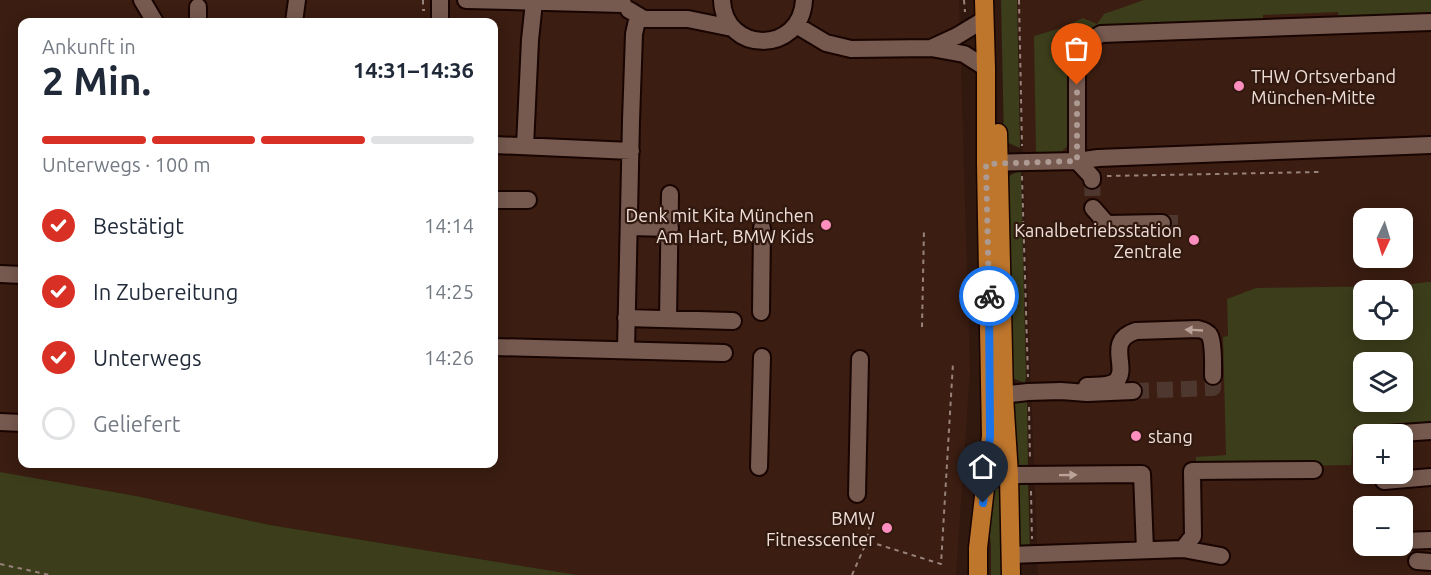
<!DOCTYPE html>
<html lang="de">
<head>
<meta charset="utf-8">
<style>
  body { margin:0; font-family:Ubuntu,sans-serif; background:#f6f6f7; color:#1f2937; height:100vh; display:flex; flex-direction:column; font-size:22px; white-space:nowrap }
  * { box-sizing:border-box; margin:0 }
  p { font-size:20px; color:#747a83 }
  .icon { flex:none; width:33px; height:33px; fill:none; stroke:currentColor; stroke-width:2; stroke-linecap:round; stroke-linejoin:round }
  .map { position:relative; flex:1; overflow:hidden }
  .drawer { position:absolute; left:18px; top:18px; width:480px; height:450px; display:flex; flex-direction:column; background:#fff; border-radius:12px; box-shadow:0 3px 15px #0003 }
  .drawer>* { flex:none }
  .needle { width:39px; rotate:184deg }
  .tools { position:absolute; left:1353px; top:208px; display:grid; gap:12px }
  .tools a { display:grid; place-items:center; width:60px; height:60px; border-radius:12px; background:#fff; box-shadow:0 3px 15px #0003; font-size:30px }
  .pin { position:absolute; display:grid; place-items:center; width:51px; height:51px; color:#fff; margin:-62px -26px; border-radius:50% 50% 50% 0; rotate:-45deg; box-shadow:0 0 6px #0007 }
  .pin .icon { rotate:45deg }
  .courier { position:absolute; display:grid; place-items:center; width:60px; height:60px; margin:-30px; border:4px solid #1a73e8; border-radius:50%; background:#fff; color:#222; box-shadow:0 2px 8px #0007 }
  .overview em { font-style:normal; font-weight:700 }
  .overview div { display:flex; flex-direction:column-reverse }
  .overview { display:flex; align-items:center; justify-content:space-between; height:102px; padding:0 24px }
  h1 { font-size:39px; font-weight:700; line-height:45px }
  .bar { display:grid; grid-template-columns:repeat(4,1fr); gap:9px 6px; align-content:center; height:72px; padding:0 24px }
  .bar i { height:8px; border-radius:4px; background:#e0e1e3 }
  .bar .active { background:#d93025 }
  .bar p { grid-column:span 4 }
  ol { padding:0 24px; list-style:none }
  li { display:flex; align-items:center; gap:18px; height:66px }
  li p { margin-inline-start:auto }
  li .icon { padding:6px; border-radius:50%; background:#d93025; color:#fff; stroke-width:4 }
  li:last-child { color:#747a83 }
  li i { width:33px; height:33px; border:3px solid #e0e1e3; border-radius:50% }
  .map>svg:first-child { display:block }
  .built { fill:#3b1d11; fill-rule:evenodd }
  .green { fill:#3b3d1b; fill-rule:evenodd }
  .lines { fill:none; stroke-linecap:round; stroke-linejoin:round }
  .minor-tunnel { stroke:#4e372e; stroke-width:16; stroke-dasharray:16 8; stroke-linecap:butt }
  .minor-casing { stroke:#180400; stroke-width:20 }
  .major-casing { stroke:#180400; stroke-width:21 }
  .path { stroke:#98837c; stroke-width:2; stroke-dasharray:4.5 4.5; stroke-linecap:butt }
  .minor { stroke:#775a4f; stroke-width:16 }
  .major { stroke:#be762d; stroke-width:18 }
  .oneway { fill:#baa39a }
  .done { stroke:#ad9a92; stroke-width:6; stroke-dasharray:0 10.8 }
  .route { stroke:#1a73e8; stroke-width:8 }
  .poi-dot { fill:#fe8ebd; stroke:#311910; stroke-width:2 }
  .labels { text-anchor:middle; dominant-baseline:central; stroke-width:4.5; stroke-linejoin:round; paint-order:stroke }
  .poi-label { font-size:18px; fill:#f0dfd8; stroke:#311910; text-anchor:end }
</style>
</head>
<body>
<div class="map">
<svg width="1431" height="575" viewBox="0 0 1431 575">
  <rect width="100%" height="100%" fill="#311910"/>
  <!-- built -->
  <path class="built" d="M0,0H959L970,372L956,575H578L270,525L136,496L0,472ZM22,22H494V464H22Z
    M1017,0H1431V575H1038ZM1364,219H1402V258H1364ZM1364,291H1402V330H1364ZM1364,363H1402V402H1364ZM1364,435H1402V474H1364ZM1364,507H1402V546H1364Z"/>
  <!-- green -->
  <path class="green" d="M1001,0H1017L1020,148L1004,141Z
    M1144,0H1431V15L1339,20L1338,12L1263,15V22L1088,33L1073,141L1058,155H1036L1034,36L1061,28L1083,18L1097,24L1104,14Z
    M1021,170L1026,378L1025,383L1012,378L1005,178Z
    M1428,282H1431V425L1354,427L1351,465L1304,466L1301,461L1196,466V457L1226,455L1223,337L1228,336L1227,299L1256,288L1397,286ZM1364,291H1402V330H1364ZM1364,363H1402V402H1364Z
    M1027,398L1028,470L1016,464V431L1012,404Z
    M0,472L136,496L270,525L578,575H0Z
    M1028,479L1030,551L1018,544L1017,485Z
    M998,488L1000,490L1005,575H991V545L988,525L992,492Z"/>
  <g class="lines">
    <!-- minor-tunnel -->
    <path class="minor-tunnel" d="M1092,180L1093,208
      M1162,223H1180
      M1133,391L1213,388V376"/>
    <!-- minor casing -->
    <g class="minor-casing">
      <path id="minor" d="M142,0L155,22
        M466,0L623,4
        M722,0C724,54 801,55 804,0
        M629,10L644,19H688L732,28
        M198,22V7
        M294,22L297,0
        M440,22V0
        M796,25L826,43L851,49L931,48L964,54L986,68
        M931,48L957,36L985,19
        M494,145L631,151
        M525,146L530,40L534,2
        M987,163L1077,161L1098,158L1431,145
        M1092,180V177L1077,161V64C1080,48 1087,42 1101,34L1431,22
        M494,200H528
        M1093,208L1107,224L1162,223
        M629,227L670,228
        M0,274L22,275
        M761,312L762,228
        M626,318L733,321
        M668,319L670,194
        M494,347L724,353
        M626,350L631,121L634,34L638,16
        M1087,386C1095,385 1109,387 1116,381C1130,368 1104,341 1136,331L1198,329C1203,330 1208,332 1210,336C1214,345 1213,366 1213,376
        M992,396L1028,392L1061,391L1087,393L1133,391
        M0,422L22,423
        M1373,435L1431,431
        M759,467L762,357
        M1009,475L1142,474L1145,550
        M1384,481L1431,477
        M857,494L860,359
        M1402,541L1431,540
        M1183,549L1193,536L1192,471L1314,470
        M1010,555L1183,549L1221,556
        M1417,561L1431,562"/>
    </g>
    <!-- major casing -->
    <g class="major-casing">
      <path id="major" d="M998,133L1004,396L1009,475L1011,575
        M978,575V548L991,436L986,163V68L984,0"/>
    </g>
    <!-- path -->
    <path class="path" d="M423,0V10H425
      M964,0L965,12
      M1019,0L1022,146
      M1022,176L1028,377
      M1107,176L1320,172
      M922,327L924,229
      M1029,407L1030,461
      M1031,491L1032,539
      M871,516L867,541L941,564L953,363
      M0,564L50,575
      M852,575L867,541"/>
    <!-- minor -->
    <use href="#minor" class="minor"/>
    <!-- major -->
    <use href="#major" class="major"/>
  </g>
  <!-- one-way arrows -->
  <defs><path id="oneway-solid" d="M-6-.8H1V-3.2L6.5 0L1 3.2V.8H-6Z" transform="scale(1.5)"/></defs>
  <g class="oneway">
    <use href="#oneway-solid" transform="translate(1194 330) rotate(-177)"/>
    <use href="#oneway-solid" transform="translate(1068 475) rotate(-1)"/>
  </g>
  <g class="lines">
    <!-- done -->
    <path class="done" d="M989,296L986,164L1077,161V85"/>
    <!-- route -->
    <path class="route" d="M983,503L990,436L989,296"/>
  </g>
  <!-- markers -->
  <g class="poi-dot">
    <circle cx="1239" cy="86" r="6"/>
    <circle cx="826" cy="225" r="6"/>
    <circle cx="1194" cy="240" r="6"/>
    <circle cx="1136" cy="436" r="6"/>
    <circle cx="887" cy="528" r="6"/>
  </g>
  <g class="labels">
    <!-- poi labels -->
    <g class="poi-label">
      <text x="1251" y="76" text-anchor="start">THW Ortsverband<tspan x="1251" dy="21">München-Mitte</tspan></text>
      <text x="814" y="215">Denk mit Kita München<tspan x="814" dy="21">Am Hart, BMW Kids</tspan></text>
      <text x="1182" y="230">Kanalbetriebsstation<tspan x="1182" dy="21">Zentrale</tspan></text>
      <text x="1148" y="436" text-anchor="start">stang</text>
      <text x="875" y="518">BMW<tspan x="875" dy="21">Fitnesscenter</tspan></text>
    </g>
  </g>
</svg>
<div class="tools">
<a><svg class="needle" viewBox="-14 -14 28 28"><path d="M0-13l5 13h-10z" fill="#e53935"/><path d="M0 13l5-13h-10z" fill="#747a83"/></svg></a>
<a><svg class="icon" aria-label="locate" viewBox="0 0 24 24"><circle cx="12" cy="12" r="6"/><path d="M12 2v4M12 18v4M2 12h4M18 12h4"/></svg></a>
<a><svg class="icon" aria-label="layers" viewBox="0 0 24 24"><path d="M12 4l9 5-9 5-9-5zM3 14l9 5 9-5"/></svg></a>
<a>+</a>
<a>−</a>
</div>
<div class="pin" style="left:1077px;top:85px;background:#ea580c"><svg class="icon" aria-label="bag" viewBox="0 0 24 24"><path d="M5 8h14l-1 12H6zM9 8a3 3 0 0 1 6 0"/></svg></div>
<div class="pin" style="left:983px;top:503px;background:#1f2937"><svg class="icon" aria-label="home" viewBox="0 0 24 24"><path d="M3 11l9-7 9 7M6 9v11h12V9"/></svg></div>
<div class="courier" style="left:989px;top:296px"><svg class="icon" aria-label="bike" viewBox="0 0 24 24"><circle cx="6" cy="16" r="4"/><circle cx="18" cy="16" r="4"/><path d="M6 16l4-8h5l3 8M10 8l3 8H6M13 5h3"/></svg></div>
<section class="drawer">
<div class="overview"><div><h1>2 Min.</h1><p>Ankunft in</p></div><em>14:31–14:36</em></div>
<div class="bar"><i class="active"></i><i class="active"></i><i class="active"></i><i></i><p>Unterwegs · 100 m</p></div>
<ol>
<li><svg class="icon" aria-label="check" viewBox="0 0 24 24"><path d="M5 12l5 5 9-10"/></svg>Bestätigt<p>14:14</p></li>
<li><svg class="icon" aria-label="check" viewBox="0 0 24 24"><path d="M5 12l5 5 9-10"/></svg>In Zubereitung<p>14:25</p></li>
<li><svg class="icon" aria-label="check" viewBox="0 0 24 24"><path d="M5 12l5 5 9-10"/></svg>Unterwegs<p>14:26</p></li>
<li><i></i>Geliefert</li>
</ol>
</section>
</div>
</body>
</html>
